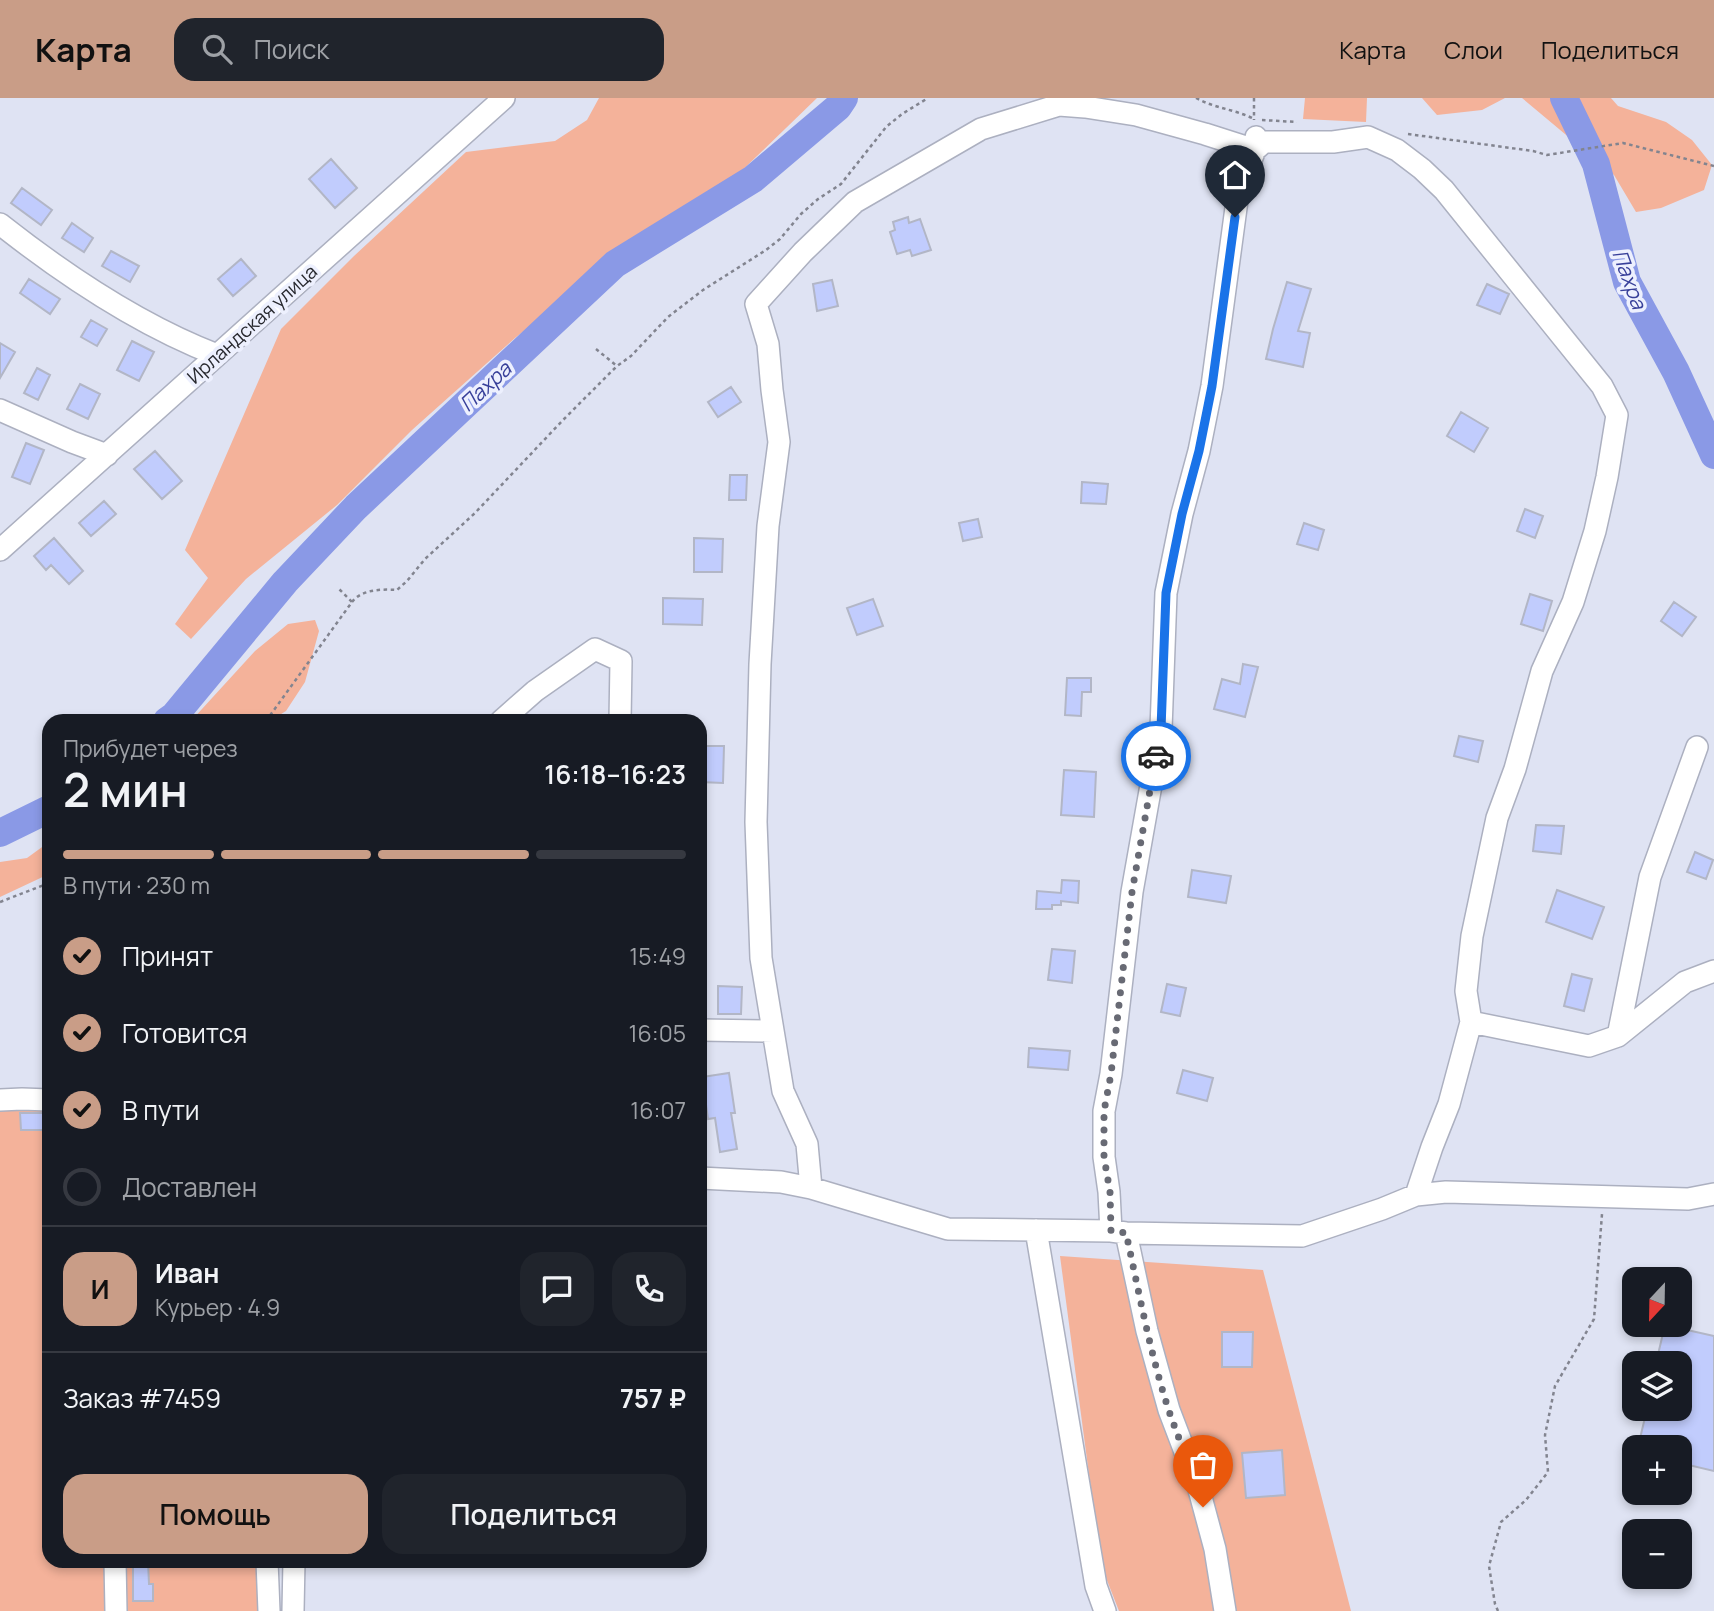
<!DOCTYPE html>
<html lang="ru">
<head>
<meta charset="utf-8">
<style>
  body { margin:0; font-family:Manrope,sans-serif; background:#20242c; color:#f1f3f6; height:100vh; display:flex; flex-direction:column; font-size:26px; white-space:nowrap }
  * { box-sizing:border-box; margin:0 }
  p { font-size:23px; color:#9ea1a6 }
  .icon { flex:none; width:38px; height:38px; fill:none; stroke:currentColor; stroke-width:2; stroke-linecap:round; stroke-linejoin:round }
  .map { position:relative; flex:1; overflow:hidden }
  .sheet { position:absolute; left:42px; top:616px; width:665px; height:854px; display:flex; flex-direction:column; background:#171b24; border-radius:21px; box-shadow:0 4px 10px #0003 }
  .sheet>* { flex:none }
  .needle { width:46px; rotate:202deg }
  .controls { position:absolute; left:1622px; top:1169px; display:grid; gap:14px }
  .controls a { display:grid; place-items:center; width:70px; height:70px; border-radius:14px; background:#171b24; box-shadow:0 4px 10px #0003; font-size:35px }
  .pin { position:absolute; display:grid; place-items:center; width:60px; height:60px; color:#fff; margin:-72px -30px; border-radius:50% 50% 50% 0; rotate:-45deg; box-shadow:0 0 7px #0007 }
  .pin .icon { rotate:45deg }
  .courier { position:absolute; display:grid; place-items:center; width:70px; height:70px; margin:-35px; border:5px solid #1a73e8; border-radius:50%; background:#fff; color:#222; box-shadow:0 2px 9px #0007 }
  .head em { font-style:normal; font-weight:600 }
  .head div { display:flex; flex-direction:column-reverse }
  .head { display:flex; align-items:center; justify-content:space-between; height:119px; padding:0 21px }
  h1 { font-size:46px; font-weight:600; line-height:52px }
  .bar { display:grid; grid-template-columns:repeat(4,1fr); gap:10px 7px; align-content:center; height:84px; padding:0 21px }
  .bar i { height:9px; border-radius:5px; background:#363941 }
  .bar .selected { background:#c99d87 }
  .bar p { grid-column:span 4 }
  .line { display:flex; align-items:center; gap:18px; padding:0 21px; border-top:2px solid #363941 }
  .line div { flex:1 }
  .round { display:grid; place-items:center; flex:none; width:74px; height:74px; border-radius:21px; background:#20242c }
  ol { padding:0 21px; list-style:none }
  li { display:flex; align-items:center; gap:21px; height:77px }
  li p { margin-inline-start:auto }
  li .icon { padding:7px; border-radius:50%; background:#c99d87; color:#111; stroke-width:4 }
  li:last-child { color:#9ea1a6 }
  li i { width:38px; height:38px; border:4px solid #363941; border-radius:50% }
  .cta { display:flex; gap:14px; margin-top:auto; padding:14px 21px }
  .cta a { flex:1; height:80px; border-radius:21px; background:#c99d87; color:#111; font-size:28px; font-weight:600; line-height:80px; text-align:center }
  .cta a+a { background:#20242c; color:#f1f3f6 }
  header { display:flex; align-items:center; gap:42px; box-sizing:border-box; height:98px; padding:0 35px; background:#c99d87; color:#111 }
  header strong { font-size:33px }
  nav { display:flex; gap:38px; margin-inline-start:auto; font-size:24px }
  .search { width:490px; height:63px; background:#20242c; display:flex; align-items:center; gap:18px; box-sizing:border-box; padding:0 24px; border-radius:21px; color:#9ea1a6; font-size:26px }
  .map>svg:first-child { display:block }
  .green { fill:#f4b29a }
  .lines { fill:none; stroke-linecap:round; stroke-linejoin:round }
  .river { stroke:#8a99e6; stroke-width:28 }
  .building { fill:#c1ccfd; stroke:#b2b6c6; stroke-width:2 }
  .minor-casing { stroke:#acb0c0; stroke-width:24 }
  .path { stroke:#82848f; stroke-width:2.5; stroke-dasharray:3.5 3.5; stroke-linecap:butt }
  .minor { stroke:#fff; stroke-width:21 }
  .done { stroke:#686a74; stroke-width:7; stroke-dasharray:0 12.6 }
  .route { stroke:#1a73e8; stroke-width:9 }
  .labels { text-anchor:middle; dominant-baseline:central; stroke-width:7; stroke-linejoin:round; paint-order:stroke }
  .street-label { font-size:19px; fill:#28292f; stroke:#edf0fe }
  .water-label { font-size:21px; font-style:italic; fill:#38409a; stroke:#edf0fe }
</style>
</head>
<body>
<header>
<strong>Карта</strong>
<div class="search"><svg class="icon" aria-label="search" viewBox="0 0 24 24"><circle cx="10" cy="10" r="6"/><path d="M15 15l6 6"/></svg>Поиск</div>
<nav><a>Карта</a><a>Слои</a><a>Поделиться</a></nav>
</header>
<div class="map">
<svg width="1714" height="1513" viewBox="0 0 1714 1513">
  <rect width="100%" height="100%" fill="#dfe3f3"/>
  <!-- green -->
  <path class="green" d="M599,0H817L729,85L664,122L515,240L412,332L337,407L246,481L191,541L175,526L208,480L185,452L281,231L354,158L466,54L555,43L587,22Z
    M1305,0H1367L1366,24L1303,21Z
    M1422,0H1505L1482,12L1437,17Z
    M1522,0H1611L1618,8L1666,24L1692,42L1712,67L1704,92L1661,110L1636,114L1614,77Z
    M315,522L319,533L305,584L286,613L270,623H191L255,553L288,526Z
    M49,744V776L0,799V764L27,760Z
    M0,994L49,997V1463H274L277,1513H0Z
    M1060,1158L1263,1172L1351,1513H1119L1101,1467Z"/>
  <g class="lines">
    <!-- river -->
    <path class="river" d="M1564,0L1596,66L1627,184L1676,274L1714,357
      M167,623L174,618L285,484L356,409L615,166L753,81L838,9L844,0
      M0,735L49,711"/>
  </g>
  <!-- building -->
  <path class="building" d="M331,61L357,90L335,110L309,81Z
    M22,90L52,112L41,127L11,105Z
    M908,119L909,125L920,121L931,152L912,158L910,152L897,156L890,134L895,132L893,124Z
    M72,125L93,140L84,154L62,140Z
    M111,153L139,168L130,184L102,168Z
    M241,161L256,178L233,198L218,181Z
    M29,181L60,201L50,216L20,195Z
    M832,182L838,208L817,213L813,186Z
    M1287,184L1311,191L1298,233L1310,235L1303,269L1266,261L1273,231Z
    M1487,186L1509,196L1500,216L1477,207Z
    M91,222L107,231L97,248L81,239Z
    M132,243L154,254L139,283L117,272Z
    M0,245L15,254L0,280Z
    M37,270L50,277L38,302L24,295Z
    M80,286L100,296L88,321L67,311Z
    M731,289L741,304L718,319L708,304Z
    M1461,314L1488,330L1474,354L1447,338Z
    M26,345L44,352L30,386L12,379Z
    M155,353L182,383L162,401L134,371Z
    M730,377H747L746,402H729Z
    M1082,384L1108,386L1106,406L1081,405Z
    M104,403L116,416L91,438L79,425Z
    M1525,411L1543,418L1535,440L1517,433Z
    M978,421L982,439L963,443L959,425Z
    M1304,425L1324,432L1318,452L1297,446Z
    M54,440L83,473L69,486L51,467L46,472L34,458Z
    M694,440L723,441L722,474H694Z
    M1530,496L1552,503L1543,533L1521,526Z
    M663,500L703,501L702,527L663,526Z
    M873,501L883,528L857,537L847,510Z
    M1674,504L1696,519L1682,538L1661,523Z
    M1243,566L1258,569L1245,619L1214,611L1222,581L1240,586Z
    M1067,580H1091V594H1082L1081,618L1065,617Z
    M1459,638L1483,643L1478,664L1454,658Z
    M700,648H724L723,685L700,684Z
    M1064,672L1096,674L1094,719L1061,717Z
    M1536,727L1564,728L1561,756L1533,753Z
    M1695,754L1713,762L1706,781L1687,774Z
    M1192,772L1231,778L1226,805L1188,799Z
    M1062,782L1079,783L1078,805L1061,803V807H1052V811H1036L1037,793L1061,795Z
    M1557,792L1604,809L1592,841L1546,824Z
    M1052,851L1075,853L1072,885L1048,882Z
    M1572,876L1592,881L1584,913L1564,908Z
    M1167,886L1186,890L1180,918L1161,914Z
    M718,888L742,889L741,916H718Z
    M1029,950L1070,953L1068,972L1028,969Z
    M1183,972L1213,980L1207,1003L1177,995Z
    M729,975L735,1015H731L737,1051L720,1054L715,1020L708,1021L702,979Z
    M20,1015H43V1032H21Z
    M1665,1227L1714,1238V1373L1680,1365V1349H1638L1647,1311H1680V1265H1656Z
    M1222,1234H1253L1252,1269H1222Z
    M1282,1352L1285,1397L1246,1400L1242,1355Z
    M133,1463H148L149,1486H153V1503H133Z"/>
  <g class="lines">
    <!-- minor casing -->
    <g class="minor-casing">
      <path id="minor" d="M1256,39L1255,52L1238,95L1212,288L1199,353L1182,416L1166,495L1161,631L1132,794L1111,976L1104,1013V1059L1109,1094L1111,1133L1126,1135L1302,1138L1382,1111L1416,1097L1446,1094L1688,1101L1714,1096
        M0,126C66,178 139,227 217,257
        M0,312L72,344L107,357
        M0,452L504,0
        M501,623L535,593L595,551L621,563L620,623
        M1471,924L1589,948L1618,938L1685,884L1714,873
        M700,932L773,933
        M1618,938L1650,779L1697,649
        M0,1002L22,1001L49,1002
        M700,1080L781,1084L811,1090L948,1131L1111,1133
        M811,1090L807,1046L783,993L761,860L756,724L760,566L768,428L779,344L772,292L768,246L756,206L803,154L855,104L981,31L1059,7L1085,9L1136,17L1205,36L1255,52L1264,44H1333L1368,39L1397,52L1422,71L1444,92L1602,288L1617,317L1607,379L1595,433L1573,504L1542,573L1515,671L1497,720L1472,838L1466,893L1471,924L1449,1006L1432,1049L1416,1097
        M1036,1132L1096,1488L1105,1513
        M1126,1135L1147,1233L1169,1312L1198,1388L1215,1451L1225,1513
        M115,1463L116,1513
        M267,1463L269,1513
        M293,1513L294,1463"/>
    </g>
    <!-- path -->
    <path class="path" d="M1196,0C1214,10 1233,11 1252,20
      M1254,0V22
      M1262,22L1297,24
      M1408,36L1533,53L1547,57L1623,45L1714,68
      M596,251L617,268
      M352,504C362,491 382,491 397,492L407,483L425,461L475,415L563,322L617,268L631,258L668,219L703,192L766,152L780,141L801,116L818,101L841,86L886,29L902,16L928,0
      M266,623L352,504L339,491
      M0,804L49,785
      M1498,1513L1495,1506L1489,1468L1501,1424L1526,1402L1548,1374L1545,1337L1555,1288L1594,1221L1602,1116"/>
    <!-- minor -->
    <use href="#minor" class="minor"/>
  </g>
  <g class="lines">
    <!-- done -->
    <path class="done" d="M1156,658L1132,794L1111,976L1104,1013V1059L1110,1094L1111,1133L1126,1135C1139,1194 1150,1255 1169,1313C1180,1345 1194,1376 1203,1409"/>
    <!-- route -->
    <path class="route" d="M1156,658L1161,631L1166,495L1182,416L1199,353L1212,288L1235,119"/>
  </g>
  <g class="labels">
    <!-- street labels -->
    <g class="street-label">
      <text transform="translate(252 226) rotate(-42)">Ирландская улица</text>
    </g>
    <!-- water labels -->
    <g class="water-label">
      <text transform="translate(1630 181) rotate(70)">Пахра</text>
      <text transform="translate(485 288) rotate(-43)">Пахра</text>
    </g>
  </g>
</svg>
<div class="controls">
<a><svg class="needle" viewBox="-14 -14 28 28"><path d="M0-13l5 13h-10z" fill="#e53935"/><path d="M0 13l5-13h-10z" fill="#9ea1a6"/></svg></a>
<a><svg class="icon" aria-label="layers" viewBox="0 0 24 24"><path d="M12 4l9 5-9 5-9-5zM3 14l9 5 9-5"/></svg></a>
<a>+</a>
<a>−</a>
</div>
<div class="pin" style="left:1203px;top:1409px;background:#ea580c"><svg class="icon" aria-label="bag" viewBox="0 0 24 24"><path d="M5 8h14l-1 12H6zM9 8a3 3 0 0 1 6 0"/></svg></div>
<div class="pin" style="left:1235px;top:119px;background:#1f2937"><svg class="icon" aria-label="home" viewBox="0 0 24 24"><path d="M3 11l9-7 9 7M6 9v11h12V9"/></svg></div>
<div class="courier" style="left:1156px;top:658px"><svg class="icon" aria-label="car" viewBox="0 0 24 24"><path d="M5 17H2v-5l4-1 3-4h7l3 4 3 1v5h-3M9 17h6M6 11h13"/><circle cx="7" cy="17" r="2"/><circle cx="17" cy="17" r="2"/></svg></div>
<section class="sheet">
<div class="head"><div><h1>2 мин</h1><p>Прибудет через</p></div><em>16:18–16:23</em></div>
<div class="bar"><i class="selected"></i><i class="selected"></i><i class="selected"></i><i></i><p>В пути · 230 m</p></div>
<ol>
<li><svg class="icon" aria-label="check" viewBox="0 0 24 24"><path d="M5 12l5 5 9-10"/></svg>Принят<p>15:49</p></li>
<li><svg class="icon" aria-label="check" viewBox="0 0 24 24"><path d="M5 12l5 5 9-10"/></svg>Готовится<p>16:05</p></li>
<li><svg class="icon" aria-label="check" viewBox="0 0 24 24"><path d="M5 12l5 5 9-10"/></svg>В пути<p>16:07</p></li>
<li><i></i>Доставлен</li>
</ol>
<div class="line" style="height:126px"><b class="round" style="background:#c99d87;color:#111">И</b><div><b>Иван</b><p>Курьер · 4.9</p></div><a class="round"><svg class="icon" aria-label="chat" viewBox="0 0 24 24"><path d="M4 5h16v11H9l-5 4z"/></svg></a><a class="round"><svg class="icon" aria-label="phone" viewBox="0 0 24 24"><path d="M5 4h4l2 5-3 2q2 4 5 5l2-3 5 2v4C11 20 4 13 5 4z"/></svg></a></div>
<div class="line" style="height:91px"><div>Заказ #7459</div><b>757 ₽</b></div>
<div class="cta"><a>Помощь</a><a>Поделиться</a></div>
</section>
</div>
</body>
</html>
